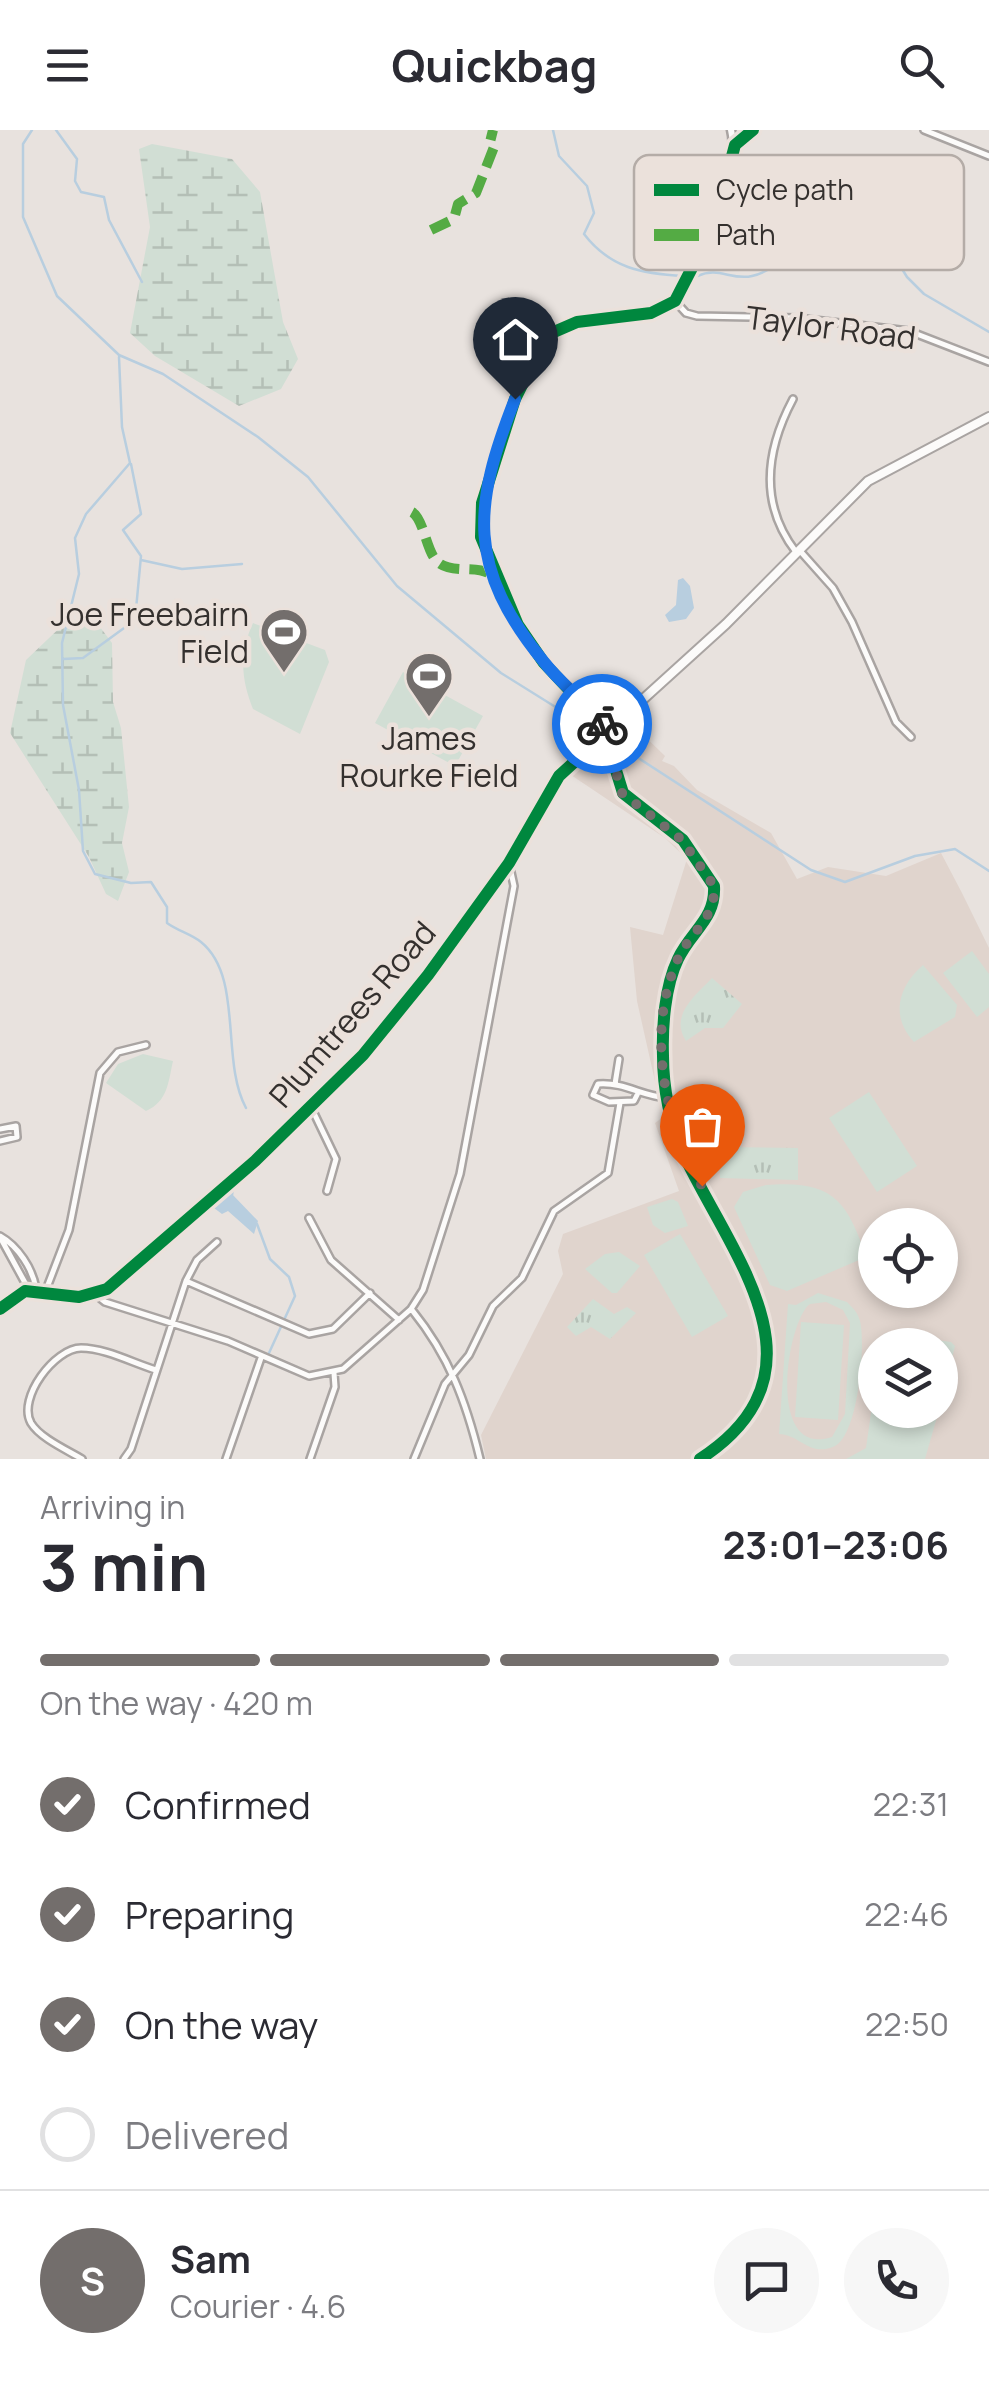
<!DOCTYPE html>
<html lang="en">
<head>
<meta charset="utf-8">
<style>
  body { margin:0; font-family:Manrope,sans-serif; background:#f7f7f7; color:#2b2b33; height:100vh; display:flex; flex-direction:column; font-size:38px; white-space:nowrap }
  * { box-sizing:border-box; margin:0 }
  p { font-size:32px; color:#7c7c81 }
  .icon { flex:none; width:55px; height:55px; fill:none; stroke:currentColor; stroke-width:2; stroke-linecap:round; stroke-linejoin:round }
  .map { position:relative; height:1329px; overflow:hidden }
  .details { display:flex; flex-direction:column; background:#fff; flex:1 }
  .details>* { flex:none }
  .tools { position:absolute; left:858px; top:1078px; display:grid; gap:20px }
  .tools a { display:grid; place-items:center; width:100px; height:100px; border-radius:50%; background:#fff; box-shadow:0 5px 15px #0003; font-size:50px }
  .pin { position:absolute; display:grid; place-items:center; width:85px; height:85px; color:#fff; margin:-102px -42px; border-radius:50% 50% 50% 0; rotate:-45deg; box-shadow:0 0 10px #0007 }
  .pin .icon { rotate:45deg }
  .courier { position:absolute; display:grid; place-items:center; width:100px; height:100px; margin:-50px; border:8px solid #1a73e8; border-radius:50%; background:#fff; color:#222; box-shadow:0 2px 12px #0007 }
  .head em { font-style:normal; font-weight:700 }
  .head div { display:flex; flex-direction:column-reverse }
  .head { display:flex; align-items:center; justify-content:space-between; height:170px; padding:0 40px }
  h1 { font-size:65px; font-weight:700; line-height:75px }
  .bar { display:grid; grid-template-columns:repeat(4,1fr); gap:15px 10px; align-content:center; height:120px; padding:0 40px }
  .bar i { height:12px; border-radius:8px; background:#e1e1e2 }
  .bar .on { background:#736e6c }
  .bar p { grid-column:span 4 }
  .line { display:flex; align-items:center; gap:25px; padding:0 40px; border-top:2px solid #e1e1e2 }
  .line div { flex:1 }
  .round { display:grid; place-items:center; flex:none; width:105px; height:105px; border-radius:52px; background:#f7f7f7 }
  ol { padding:0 40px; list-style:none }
  li { display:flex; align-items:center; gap:30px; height:110px }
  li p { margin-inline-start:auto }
  li .icon { padding:10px; border-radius:50%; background:#736e6c; color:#fff; stroke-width:4 }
  li:last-child { color:#7c7c81 }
  li i { width:55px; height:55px; border:5px solid #e1e1e2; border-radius:50% }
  header { display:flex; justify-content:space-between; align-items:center; height:130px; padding:0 40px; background:#fff; font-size:45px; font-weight:700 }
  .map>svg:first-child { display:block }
  .built { fill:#e0d4cd; fill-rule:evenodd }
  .grass { fill:url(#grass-tufts) }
  .wetland { fill:url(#wetland-marsh) }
  .pitch { fill:#d1ded4; fill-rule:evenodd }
  .water { fill:#b8cedf }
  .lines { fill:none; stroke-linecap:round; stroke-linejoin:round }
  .stream { stroke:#b8cedf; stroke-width:2.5 }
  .minor-casing { stroke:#a9a4a2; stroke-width:10 }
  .tertiary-casing { stroke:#a9a4a2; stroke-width:11 }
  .secondary-casing { stroke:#a9a4a2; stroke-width:12 }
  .minor { stroke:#fcfbfa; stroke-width:5 }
  .tertiary { stroke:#fcfbfa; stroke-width:6 }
  .secondary { stroke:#fcfbfa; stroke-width:8 }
  .quiet { stroke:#54ab44; stroke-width:10; stroke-dasharray:20 10; stroke-linecap:butt }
  .cycleway-casing { stroke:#ebe1db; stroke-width:19 }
  .cycleway { stroke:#00873e; stroke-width:12 }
  .done { stroke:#736e6c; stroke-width:10; stroke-dasharray:0 18 }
  .route { stroke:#1a73e8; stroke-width:12 }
  .labels { text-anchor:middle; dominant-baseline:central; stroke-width:9; stroke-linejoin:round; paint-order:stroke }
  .street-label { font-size:32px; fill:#34302e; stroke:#ebe1db }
  .poi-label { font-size:32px; fill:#34302e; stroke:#ebe1db; text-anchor:end }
  .key { fill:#ebe1db; stroke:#b4aca7; stroke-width:2.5 }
  .key-label { font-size:28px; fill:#34302e }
</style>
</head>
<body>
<header><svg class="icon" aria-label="menu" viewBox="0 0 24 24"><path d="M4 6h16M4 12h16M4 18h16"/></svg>Quickbag<svg class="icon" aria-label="search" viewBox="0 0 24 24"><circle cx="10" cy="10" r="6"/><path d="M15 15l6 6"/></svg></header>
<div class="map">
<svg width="989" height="1329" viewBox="0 0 989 1329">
  <defs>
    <pattern id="grass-tufts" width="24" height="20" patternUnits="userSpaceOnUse" patternTransform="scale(2.5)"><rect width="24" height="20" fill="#d1ded4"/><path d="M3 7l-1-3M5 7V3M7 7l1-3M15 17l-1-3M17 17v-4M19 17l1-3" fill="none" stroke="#b4bfb6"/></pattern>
    <pattern id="wetland-marsh" width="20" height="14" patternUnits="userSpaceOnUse" patternTransform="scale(2.5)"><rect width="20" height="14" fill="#d1ded4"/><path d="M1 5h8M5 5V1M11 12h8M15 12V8" fill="none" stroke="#b4bfb6"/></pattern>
  </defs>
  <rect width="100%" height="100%" fill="#e8e2de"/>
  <!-- built -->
  <path class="built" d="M627,589L665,626L662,631L674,636L697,660L771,703L797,749L828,737L886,746L941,723L962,763L989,818V1329H486L481,1305L563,1144L558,1121L563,1104L679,1061L655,993L663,987L637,871L630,797L663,805L687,729L665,708L571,645ZM875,1095H940V1160H875ZM875,1215H940V1280H875Z"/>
  <!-- grass -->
  <path class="grass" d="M712,848L742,874L723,898H705L686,911C669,885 696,865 712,848Z
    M720,1017L798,1018V1050L720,1048Z
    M593,1169L614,1184L627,1177L636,1183L610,1209L591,1197L576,1206L567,1197Z"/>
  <!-- wetland -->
  <path class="wetland" d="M152,14L232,29L260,62L283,192L298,229L281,259L239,276L155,226L130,203L150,97L139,19Z
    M70,488L100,497L112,513L113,572L121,598L129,677L122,713L129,742L118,771L106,764L89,727L10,603L26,530Z"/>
  <!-- pitch -->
  <path class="pitch" d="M253,493L325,520L329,532L300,604L253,579C241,549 239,523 253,493Z
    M403,542L483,586L455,636L375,593Z
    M972,821L989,844V877L977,887L943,843Z
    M923,835L957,875L955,887L914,912C890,886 898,857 923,835Z
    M143,924L173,931C168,953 168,971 146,981L106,953L118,934Z
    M869,962L917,1036L877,1062L829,988Z
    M766,1055C830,1050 847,1068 866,1127L787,1161L770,1155L734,1077L743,1062Z
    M672,1069L678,1072L688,1096L665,1103L653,1095L647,1077Z
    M680,1104L728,1186L692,1207L644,1125Z
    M619,1122L640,1136L617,1163H612L585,1139L605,1124Z
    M818,1163L847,1172C853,1178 858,1183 860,1191C866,1215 858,1305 835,1316C810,1328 799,1304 779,1304L788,1174L796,1175ZM826,1172L843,1180L850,1193L845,1284L832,1307C765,1329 787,1190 810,1174Z
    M801,1192L844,1195L838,1290L795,1287Z
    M885,1203L951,1212L955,1216L940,1276V1215H880Z
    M875,1255V1280H939L925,1329H846L866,1318Z"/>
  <!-- water -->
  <path class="water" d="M683,448L690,456L694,478L686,489L669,492L665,485L676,475L678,450Z
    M231,1063L258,1091L254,1104L228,1081L222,1084L214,1078Z"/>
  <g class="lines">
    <!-- stream -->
    <path class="stream" d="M32,0L23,14V87L57,166L119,225L163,244L258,307L308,347L397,456L501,543L602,606
      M56,0L77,29L75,51L81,62L104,67L109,90L142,152
      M553,0L559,26L587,56L594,83L584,104C610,138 642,144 684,146
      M698,146C718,136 732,151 752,146C805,133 791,72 878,100L907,147L924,164L989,202
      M119,227L122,297L130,333L86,384L75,408L79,444L62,513L63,575L79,660L83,721L95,744L131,753L151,752L167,777V793C178,801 191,804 201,812C244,847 220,930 246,978
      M141,430L182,439L242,434
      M63,529L83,528L135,490L141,426L123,400L141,384L131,334
      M609,609L811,740L845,752L915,726L955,719L989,741
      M232,1065L233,1057L270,1022
      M257,1094L270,1129L289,1147L295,1166L269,1223"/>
    <!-- minor casing -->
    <g class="minor-casing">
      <path id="minor" d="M924,0L989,26
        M735,15L753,0
        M675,171L686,183L697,186L797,188L909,201L989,232
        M793,269C766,320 759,374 796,422
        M801,422L833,458L852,492L896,592L911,607
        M607,604L623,663L683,710L714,756C716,789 691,801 678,829C665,856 662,896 663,926C663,957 670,994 683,1023C730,1124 836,1241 700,1329
        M615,954L619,929
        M637,965L634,971L609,972L593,965L598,954C625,952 641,966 667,968
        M312,979L336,1029L327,1061
        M0,999L16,996L17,1007L0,1011
        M309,1088L331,1130L399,1190
        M0,1106C18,1116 33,1139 36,1159
        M0,1107L29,1160
        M186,1151L309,1204L333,1199L370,1163
        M46,1160L69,1100L100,943L118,922L146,915
        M95,1164L105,1172L228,1211L309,1246L343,1239L411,1179L423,1160L460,1044L514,756L509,733
        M412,1180C449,1226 466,1271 480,1329
        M82,1329C67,1320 40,1308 31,1293C17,1268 55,1218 81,1218C105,1218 133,1233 156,1240
        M124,1329L131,1319L186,1151L197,1130L217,1112
        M226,1329L261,1228
        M310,1329L335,1257L334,1243
        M414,1329L445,1254L469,1225L493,1176L522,1148L554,1081L608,1043L620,973"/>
    </g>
    <!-- tertiary casing -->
    <g class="tertiary-casing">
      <path id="tertiary" d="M607,602C591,576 565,558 545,534C521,506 504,470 490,435C483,415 480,396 482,375C485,341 523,230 546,206C574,176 630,194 663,178C698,161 741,36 731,0"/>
    </g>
    <!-- secondary casing -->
    <g class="secondary-casing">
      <path id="secondary" d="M0,1179L25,1161L79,1167L107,1159L255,1031L363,925L428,845L509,733L565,640L726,494L868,351L989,287"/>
    </g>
    <!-- minor -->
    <use href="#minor" class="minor"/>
    <!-- tertiary -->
    <use href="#tertiary" class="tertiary"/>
    <!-- secondary -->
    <use href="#secondary" class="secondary"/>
    <!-- quiet -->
    <path class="quiet" d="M431,100L454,89L458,74L476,63L494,17L490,12L493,0
      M412,382C423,388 426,418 435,429C447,445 474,435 488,443"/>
    <!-- cycleway casing -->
    <g class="cycleway-casing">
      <path id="cycleway" d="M0,1179L25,1161L79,1167L107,1159L255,1031L363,925L428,845L509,733L559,646L607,602
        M700,1329C836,1241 730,1124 683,1023C670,994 663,957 663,926C662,896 665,856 678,829C691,801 716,789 714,756L683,710L623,663L602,595L544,533L518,495L481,407L482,373L515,269L547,205L577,192L651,183L675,171L713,97L735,15L753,0"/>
    </g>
    <!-- cycleway -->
    <use href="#cycleway" class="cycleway"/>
  </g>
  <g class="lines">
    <!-- done -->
    <path class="done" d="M602,594L622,663L682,710L714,756C716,790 689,802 677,831C646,902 664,992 702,1056"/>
    <!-- route -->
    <path class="route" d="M515,269C473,376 466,437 544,532C561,554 585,571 602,594"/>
  </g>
  <!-- icons -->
  <defs>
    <g id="stadium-pin" transform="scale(2.5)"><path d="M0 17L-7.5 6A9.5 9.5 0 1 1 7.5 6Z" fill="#736e6c" stroke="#ebe1db"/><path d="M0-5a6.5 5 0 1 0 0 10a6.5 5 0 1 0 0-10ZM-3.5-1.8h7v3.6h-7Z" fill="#fff"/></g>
  </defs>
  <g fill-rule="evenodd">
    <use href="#stadium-pin" x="284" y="502"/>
    <use href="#stadium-pin" x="429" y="546"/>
  </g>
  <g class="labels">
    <!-- street labels -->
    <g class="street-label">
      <text transform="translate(831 197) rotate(7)">Taylor Road</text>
      <text transform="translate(352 884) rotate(-49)">Plumtrees Road</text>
    </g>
    <!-- poi labels -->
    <g class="poi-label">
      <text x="249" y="484">Joe Freebairn<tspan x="249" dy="37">Field</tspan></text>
      <text x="429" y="608" text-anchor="middle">James<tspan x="429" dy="37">Rourke Field</tspan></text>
    </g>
  </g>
  <!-- legend -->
  <rect x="634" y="25" width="330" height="115" rx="15" class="key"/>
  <rect x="654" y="54" width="45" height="12" fill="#00873e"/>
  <rect x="654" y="99" width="45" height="12" fill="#54ab44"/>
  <g class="key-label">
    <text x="716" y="70">Cycle path</text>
    <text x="716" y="115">Path</text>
  </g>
</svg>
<div class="tools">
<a><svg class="icon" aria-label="locate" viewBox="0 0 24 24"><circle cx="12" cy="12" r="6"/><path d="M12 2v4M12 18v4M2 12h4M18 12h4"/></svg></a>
<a><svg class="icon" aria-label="layers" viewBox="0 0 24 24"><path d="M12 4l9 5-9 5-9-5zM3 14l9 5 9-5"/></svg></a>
</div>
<div class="pin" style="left:702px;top:1056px;background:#ea580c"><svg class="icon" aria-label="bag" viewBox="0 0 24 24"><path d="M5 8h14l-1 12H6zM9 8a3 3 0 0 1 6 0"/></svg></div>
<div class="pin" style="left:515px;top:269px;background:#1f2937"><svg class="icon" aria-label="home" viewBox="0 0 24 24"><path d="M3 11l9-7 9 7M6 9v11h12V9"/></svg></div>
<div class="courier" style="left:602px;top:594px"><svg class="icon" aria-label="bike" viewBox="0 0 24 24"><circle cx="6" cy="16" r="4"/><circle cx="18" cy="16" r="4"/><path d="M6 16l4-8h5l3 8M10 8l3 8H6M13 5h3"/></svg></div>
</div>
<section class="details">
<div class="head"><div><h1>3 min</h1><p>Arriving in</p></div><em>23:01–23:06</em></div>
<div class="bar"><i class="on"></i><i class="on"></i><i class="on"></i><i></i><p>On the way · 420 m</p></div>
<ol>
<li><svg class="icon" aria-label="check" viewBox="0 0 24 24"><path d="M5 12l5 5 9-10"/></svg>Confirmed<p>22:31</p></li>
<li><svg class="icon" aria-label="check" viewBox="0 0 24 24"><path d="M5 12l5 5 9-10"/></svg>Preparing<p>22:46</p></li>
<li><svg class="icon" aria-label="check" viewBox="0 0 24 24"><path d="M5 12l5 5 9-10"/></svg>On the way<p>22:50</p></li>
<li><i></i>Delivered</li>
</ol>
<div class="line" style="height:180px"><b class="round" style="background:#736e6c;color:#fff">S</b><div><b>Sam</b><p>Courier · 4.6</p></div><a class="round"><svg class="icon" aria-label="chat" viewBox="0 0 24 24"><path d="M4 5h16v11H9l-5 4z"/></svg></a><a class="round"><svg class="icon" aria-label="phone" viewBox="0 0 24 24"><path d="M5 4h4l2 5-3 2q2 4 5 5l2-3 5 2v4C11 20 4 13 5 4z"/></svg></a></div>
</section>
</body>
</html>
